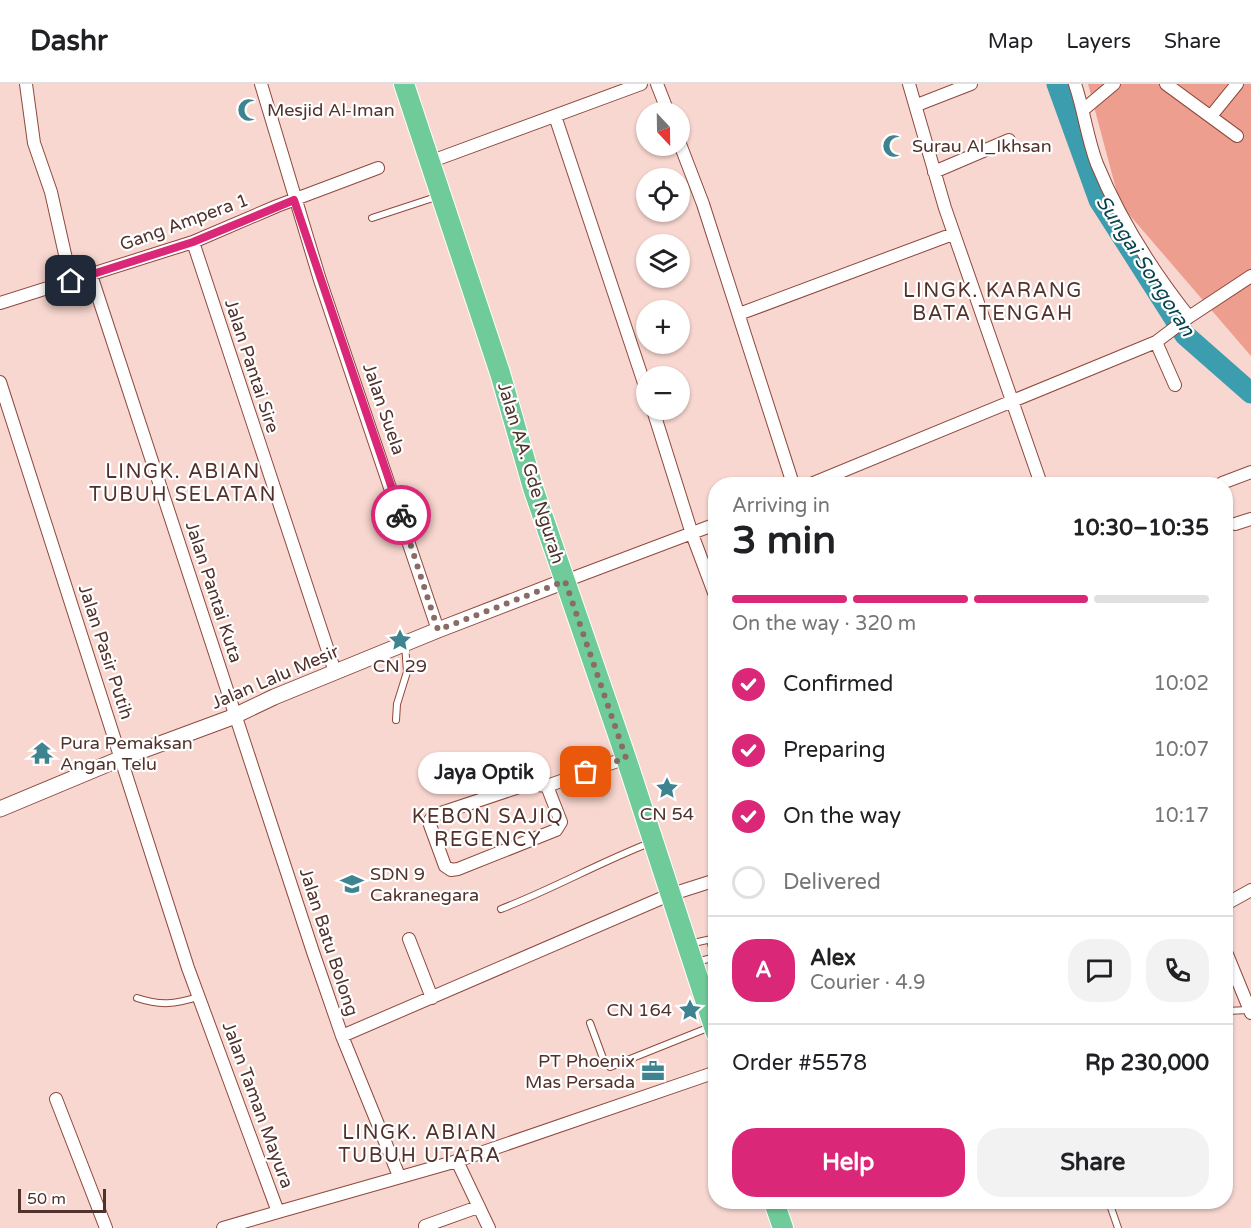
<!DOCTYPE html>
<html lang="en">
<head>
<meta charset="utf-8">
<style>
  body { margin:0; font-family:"Varela Round",sans-serif; background:#f2f2f2; color:#202124; height:100vh; display:flex; flex-direction:column; font-size:22px; white-space:nowrap }
  * { box-sizing:border-box; margin:0 }
  p { font-size:20px; color:#757577 }
  .icon { flex:none; width:33px; height:33px; fill:none; stroke:currentColor; stroke-width:2; stroke-linecap:round; stroke-linejoin:round }
  .map { position:relative; flex:1; overflow:hidden }
  .drawer { position:absolute; left:708px; top:393px; width:525px; height:732px; display:flex; flex-direction:column; background:#fff; border-radius:24px; box-shadow:0 2px 4px #0004 }
  .drawer>* { flex:none }
  .needle { width:39px; rotate:158deg }
  .tools { position:absolute; left:636px; top:18px; display:grid; gap:12px }
  .tools a { display:grid; place-items:center; width:54px; height:54px; border-radius:50%; background:#fff; box-shadow:0 2px 4px #0004; font-size:30px }
  .scale { position:absolute; left:18px; bottom:15px; width:88px; box-sizing:border-box; padding-left:6px; border:3px solid #51312b; border-top:0; font-size:16px; line-height:21px; white-space:nowrap; color:#51312b; -webkit-text-stroke:4px #fff; paint-order:stroke }
  .pin { position:absolute; display:grid; place-items:center; width:51px; height:51px; color:#fff; margin:-26px; border-radius:12px; box-shadow:0 3px 9px #0006 }
  .courier { position:absolute; display:grid; place-items:center; width:60px; height:60px; margin:-30px; border:4px solid #db2777; border-radius:50%; background:#fff; color:#222; box-shadow:0 2px 8px #0007 }
  .bubble { position:absolute; height:42px; border-radius:21px; background:#fff; box-shadow:0 2px 4px #0004; font-size:20px; font-weight:700; line-height:42px; text-align:center }
  .summary em { font-style:normal; font-weight:700 }
  .summary div { display:flex; flex-direction:column-reverse }
  .summary { display:flex; align-items:center; justify-content:space-between; height:102px; padding:0 24px }
  h1 { font-size:39px; font-weight:700; line-height:45px }
  .bar { display:grid; grid-template-columns:repeat(4,1fr); gap:9px 6px; align-content:center; height:72px; padding:0 24px }
  .bar i { height:8px; border-radius:4px; background:#e0e0e0 }
  .bar .on { background:#db2777 }
  .bar p { grid-column:span 4 }
  .line { display:flex; align-items:center; gap:15px; padding:0 24px; border-top:2px solid #e0e0e0 }
  .line div { flex:1 }
  .round { display:grid; place-items:center; flex:none; width:63px; height:63px; border-radius:24px; background:#f2f2f2 }
  ol { padding:0 24px; list-style:none }
  li { display:flex; align-items:center; gap:18px; height:66px }
  li p { margin-inline-start:auto }
  li .icon { padding:6px; border-radius:50%; background:#db2777; color:#fff; stroke-width:4 }
  li:last-child { color:#757577 }
  li i { width:33px; height:33px; border:3px solid #e0e0e0; border-radius:50% }
  .cta { display:flex; gap:12px; margin-top:auto; padding:12px 24px }
  .cta a { flex:1; height:69px; border-radius:24px; background:#db2777; color:#fff; font-size:24px; font-weight:700; line-height:69px; text-align:center }
  .cta a+a { background:#f2f2f2; color:#202124 }
  header { display:flex; align-items:center; gap:36px; box-sizing:border-box; height:84px; padding:0 30px; background:#fff; border-bottom:2px solid #e0e0e0 }
  header strong { font-size:28px }
  nav { display:flex; gap:33px; margin-inline-start:auto; font-size:21px }
  .map>svg:first-child { display:block }
  .green { fill:#ee9e8e }
  .lines { fill:none; stroke-linecap:round; stroke-linejoin:round }
  .river { stroke:#3b9dae; stroke-width:21 }
  .service-casing { stroke:#8e493c; stroke-width:8 }
  .minor-casing { stroke:#8e493c; stroke-width:14 }
  .tertiary-casing { stroke:#8e493c; stroke-width:17 }
  .primary-casing { stroke:#fff; stroke-width:22 }
  .service { stroke:#fff; stroke-width:6 }
  .minor { stroke:#fff; stroke-width:12 }
  .tertiary { stroke:#fff; stroke-width:15 }
  .primary { stroke:#70cb9a; stroke-width:20 }
  .done { stroke:#8b6b65; stroke-width:6; stroke-dasharray:0 10.8 }
  .route { stroke:#db2777; stroke-width:8 }
  .labels { text-anchor:middle; dominant-baseline:central; stroke-width:4.5; stroke-linejoin:round; paint-order:stroke }
  .poi-label { font-size:18px; fill:#51312b; stroke:#fff; text-anchor:start }
  .street-label { font-size:18px; fill:#51312b; stroke:#fff }
  .water-label { font-size:20px; font-style:italic; fill:#08444d; stroke:#fff }
  .neighbourhood-label { font-size:20px; letter-spacing:1.5px; fill:#51312b; stroke:#fff }
</style>
</head>
<body>
<header>
<strong>Dashr</strong>
<nav><a>Map</a><a>Layers</a><a>Share</a></nav>
</header>
<div class="map">
<svg width="1251" height="1144" viewBox="0 0 1251 1144">
  <rect width="100%" height="100%" fill="#f8d7d0"/>
  <!-- green -->
  <path class="green" d="M1088,0H1251V272L1120,120Z"/>
  <g class="lines">
    <!-- river -->
    <path class="river" d="M1057,0L1099,116L1185,251L1251,309"/>
    <!-- service casing -->
    <g class="service-casing">
      <path id="service" d="M372,134L439,112
        M396,636L397,620L407,588L405,560
        M501,825C553,805 600,778 652,758
        M710,855L714,873
        M689,860L716,854
        M696,878L716,873
        M137,914C161,922 175,920 198,913
        M1226,927L1249,926
        M590,939L604,977L610,983L710,943
        M1109,1118L1118,1144"/>
    </g>
    <!-- minor casing -->
    <g class="minor-casing">
      <path id="minor" d="M26,0L34,59L51,108L71,197
        M261,0L320,196L438,546
        M657,0L668,28
        M909,0L945,124L1041,400
        M1075,0C1084,26 1087,54 1097,80C1120,136 1151,185 1189,233
        M1166,0L1237,52
        M917,21L971,0
        M1083,26L1114,0
        M555,32L646,305
        M1211,32L1237,0
        M680,60L703,120L793,400
        M432,77L641,0
        M934,88L1009,56
        M193,158L335,588
        M91,191L313,868L342,952L399,1092
        M0,219L193,158L277,122L378,84
        M739,230L953,150
        M1156,258L1175,301
        M0,298L188,884L278,1128L457,1077L716,988
        M653,326L692,450L716,514
        M1222,399L1251,388
        M811,400L1156,258L1189,233L1251,192
        M1235,440L1251,435
        M565,497L716,440
        M547,702L561,738L556,746L458,785L451,786L445,782L430,741V736L435,731L528,700L547,702L626,674
        M1226,820L1251,806
        M409,855L432,914
        M1226,868L1251,929
        M342,952L669,811L716,796
        M56,1015L106,1144
        M457,1077L489,1144
        M425,1142L478,1123
        M223,1144L278,1128"/>
    </g>
    <!-- tertiary casing -->
    <g class="tertiary-casing">
      <path id="tertiary" d="M0,725L122,674L230,634L274,613L438,546L565,497"/>
    </g>
    <!-- primary casing -->
    <g class="primary-casing">
      <path id="primary" d="M404,0L500,289L533,404L626,674L716,949
        M774,1118L783,1144"/>
    </g>
    <!-- service -->
    <use href="#service" class="service"/>
    <!-- minor -->
    <use href="#minor" class="minor"/>
    <!-- tertiary -->
    <use href="#tertiary" class="tertiary"/>
    <!-- primary -->
    <use href="#primary" class="primary"/>
  </g>
  <g class="lines">
    <!-- done -->
    <path class="done" d="M401,431L438,546L565,497L626,674L586,688"/>
    <!-- route -->
    <path class="route" d="M71,197L193,158L294,116L401,431"/>
  </g>
  <!-- icons -->
  <defs>
    <g id="mosque-bare" transform="scale(1.8)"><path d="M3.5-4.9A6 6 0 1 0 3.5 4.9A5 5 0 1 1 3.5-4.9Z" fill="#3e8390" stroke="#fff" stroke-width="2.5" paint-order="stroke"/></g>
    <g id="sight-bare" transform="scale(1.8)"><path d="M0-6L1.8-2.2L6-1.7L2.9 1.2L3.7 5.4L0 3.3L-3.7 5.4L-2.9 1.2L-6-1.7L-1.8-2.2Z" fill="#3e8390" stroke="#fff" stroke-width="2.5" paint-order="stroke"/></g>
    <g id="temple-bare" transform="scale(1.8)"><path d="M0-6L5-2H3V0L6.5 2.5H4V6H1.5V3h-3V6H-4V2.5H-6.5L-3 0V-2H-5Z" fill="#3e8390" stroke="#fff" stroke-width="2.5" paint-order="stroke"/></g>
    <g id="school-bare" transform="scale(1.8)"><path d="M0-5L7-2L0 1L-7-2ZM-4 1L0 2.5L4 1V4Q0 6-4 4Z" fill="#3e8390" stroke="#fff" stroke-width="2.5" paint-order="stroke"/></g>
    <g id="office-bare" transform="scale(1.8)"><path d="M-6-3h4V-5.5h4V-3h4V5H-6ZM-1-4.5V-3h2v-1.5ZM-6 0V1H6V0Z" fill="#3e8390" stroke="#fff" stroke-width="2.5" paint-order="stroke"/></g>
  </defs>
  <g fill-rule="evenodd">
    <use href="#mosque-bare" x="249" y="26"/>
    <use href="#mosque-bare" x="894" y="62"/>
    <use href="#sight-bare" x="400" y="556"/>
    <use href="#temple-bare" x="42" y="669"/>
    <use href="#sight-bare" x="667" y="704"/>
    <use href="#school-bare" x="352" y="800"/>
    <use href="#sight-bare" x="690" y="926"/>
    <use href="#office-bare" x="653" y="987"/>
  </g>
  <g class="labels">
    <!-- poi labels -->
    <g class="poi-label">
      <text x="267" y="26">Mesjid Al-Iman</text>
      <text x="912" y="62">Surau Al_Ikhsan</text>
      <text x="400" y="582" text-anchor="middle">CN 29</text>
      <text x="60" y="659">Pura Pemaksan<tspan x="60" dy="21">Angan Telu</tspan></text>
      <text x="667" y="730" text-anchor="middle">CN 54</text>
      <text x="370" y="790">SDN 9<tspan x="370" dy="21">Cakranegara</tspan></text>
      <text x="672" y="926" text-anchor="end">CN 164</text>
      <text x="635" y="977" text-anchor="end">PT Phoenix<tspan x="635" dy="21">Mas Persada</tspan></text>
    </g>
    <!-- street labels -->
    <g class="street-label">
      <text transform="translate(184 138) rotate(-20)">Gang Ampera 1</text>
      <text transform="translate(252 282) rotate(72)">Jalan Pantai Sire</text>
      <text transform="translate(384 325) rotate(71)">Jalan Suela</text>
      <text transform="translate(531 389) rotate(73)">Jalan AA. Gde Ngurah</text>
      <text transform="translate(214 508) rotate(72)">Jalan Pantai Kuta</text>
      <text transform="translate(106 568) rotate(72)">Jalan Pasir Putih</text>
      <text transform="translate(275 593) rotate(-23)">Jalan Lalu Mesir</text>
      <text transform="translate(329 858) rotate(72)">Jalan Batu Bolong</text>
      <text transform="translate(258 1021) rotate(70)">Jalan Taman Mayura</text>
    </g>
    <!-- water labels -->
    <g class="water-label">
      <text transform="translate(1145 182) rotate(57)">Sungai Songoran</text>
    </g>
    <!-- neighbourhood labels -->
    <g class="neighbourhood-label">
      <text x="993" y="207">LINGK. KARANG<tspan x="993" dy="23">BATA TENGAH</tspan></text>
      <text x="183" y="388">LINGK. ABIAN<tspan x="183" dy="23">TUBUH SELATAN</tspan></text>
      <text x="488" y="733">KEBON SAJIQ<tspan x="488" dy="23">REGENCY</tspan></text>
      <text x="420" y="1049">LINGK. ABIAN<tspan x="420" dy="23">TUBUH UTARA</tspan></text>
    </g>
  </g>
</svg>
<div class="tools">
<a><svg class="needle" viewBox="-14 -14 28 28"><path d="M0-13l5 13h-10z" fill="#e53935"/><path d="M0 13l5-13h-10z" fill="#757577"/></svg></a>
<a><svg class="icon" aria-label="locate" viewBox="0 0 24 24"><circle cx="12" cy="12" r="6"/><path d="M12 2v4M12 18v4M2 12h4M18 12h4"/></svg></a>
<a><svg class="icon" aria-label="layers" viewBox="0 0 24 24"><path d="M12 4l9 5-9 5-9-5zM3 14l9 5 9-5"/></svg></a>
<a>+</a>
<a>−</a>
</div>
<div class="scale">50 m</div>
<div class="pin" style="left:586px;top:688px;background:#ea580c"><svg class="icon" aria-label="bag" viewBox="0 0 24 24"><path d="M5 8h14l-1 12H6zM9 8a3 3 0 0 1 6 0"/></svg></div>
<div class="pin" style="left:71px;top:197px;background:#1f2937"><svg class="icon" aria-label="home" viewBox="0 0 24 24"><path d="M3 11l9-7 9 7M6 9v11h12V9"/></svg></div>
<div class="courier" style="left:401px;top:431px"><svg class="icon" aria-label="bike" viewBox="0 0 24 24"><circle cx="6" cy="16" r="4"/><circle cx="18" cy="16" r="4"/><path d="M6 16l4-8h5l3 8M10 8l3 8H6M13 5h3"/></svg></div>
<div class="bubble" style="left:418px;top:668px;width:132px">Jaya Optik</div>
<section class="drawer">
<div class="summary"><div><h1>3 min</h1><p>Arriving in</p></div><em>10:30–10:35</em></div>
<div class="bar"><i class="on"></i><i class="on"></i><i class="on"></i><i></i><p>On the way · 320 m</p></div>
<ol>
<li><svg class="icon" aria-label="check" viewBox="0 0 24 24"><path d="M5 12l5 5 9-10"/></svg>Confirmed<p>10:02</p></li>
<li><svg class="icon" aria-label="check" viewBox="0 0 24 24"><path d="M5 12l5 5 9-10"/></svg>Preparing<p>10:07</p></li>
<li><svg class="icon" aria-label="check" viewBox="0 0 24 24"><path d="M5 12l5 5 9-10"/></svg>On the way<p>10:17</p></li>
<li><i></i>Delivered</li>
</ol>
<div class="line" style="height:108px"><b class="round" style="background:#db2777;color:#fff">A</b><div><b>Alex</b><p>Courier · 4.9</p></div><a class="round"><svg class="icon" aria-label="chat" viewBox="0 0 24 24"><path d="M4 5h16v11H9l-5 4z"/></svg></a><a class="round"><svg class="icon" aria-label="phone" viewBox="0 0 24 24"><path d="M5 4h4l2 5-3 2q2 4 5 5l2-3 5 2v4C11 20 4 13 5 4z"/></svg></a></div>
<div class="line" style="height:78px"><div>Order #5578</div><b>Rp 230,000</b></div>
<div class="cta"><a>Help</a><a>Share</a></div>
</section>
</div>
</body>
</html>
